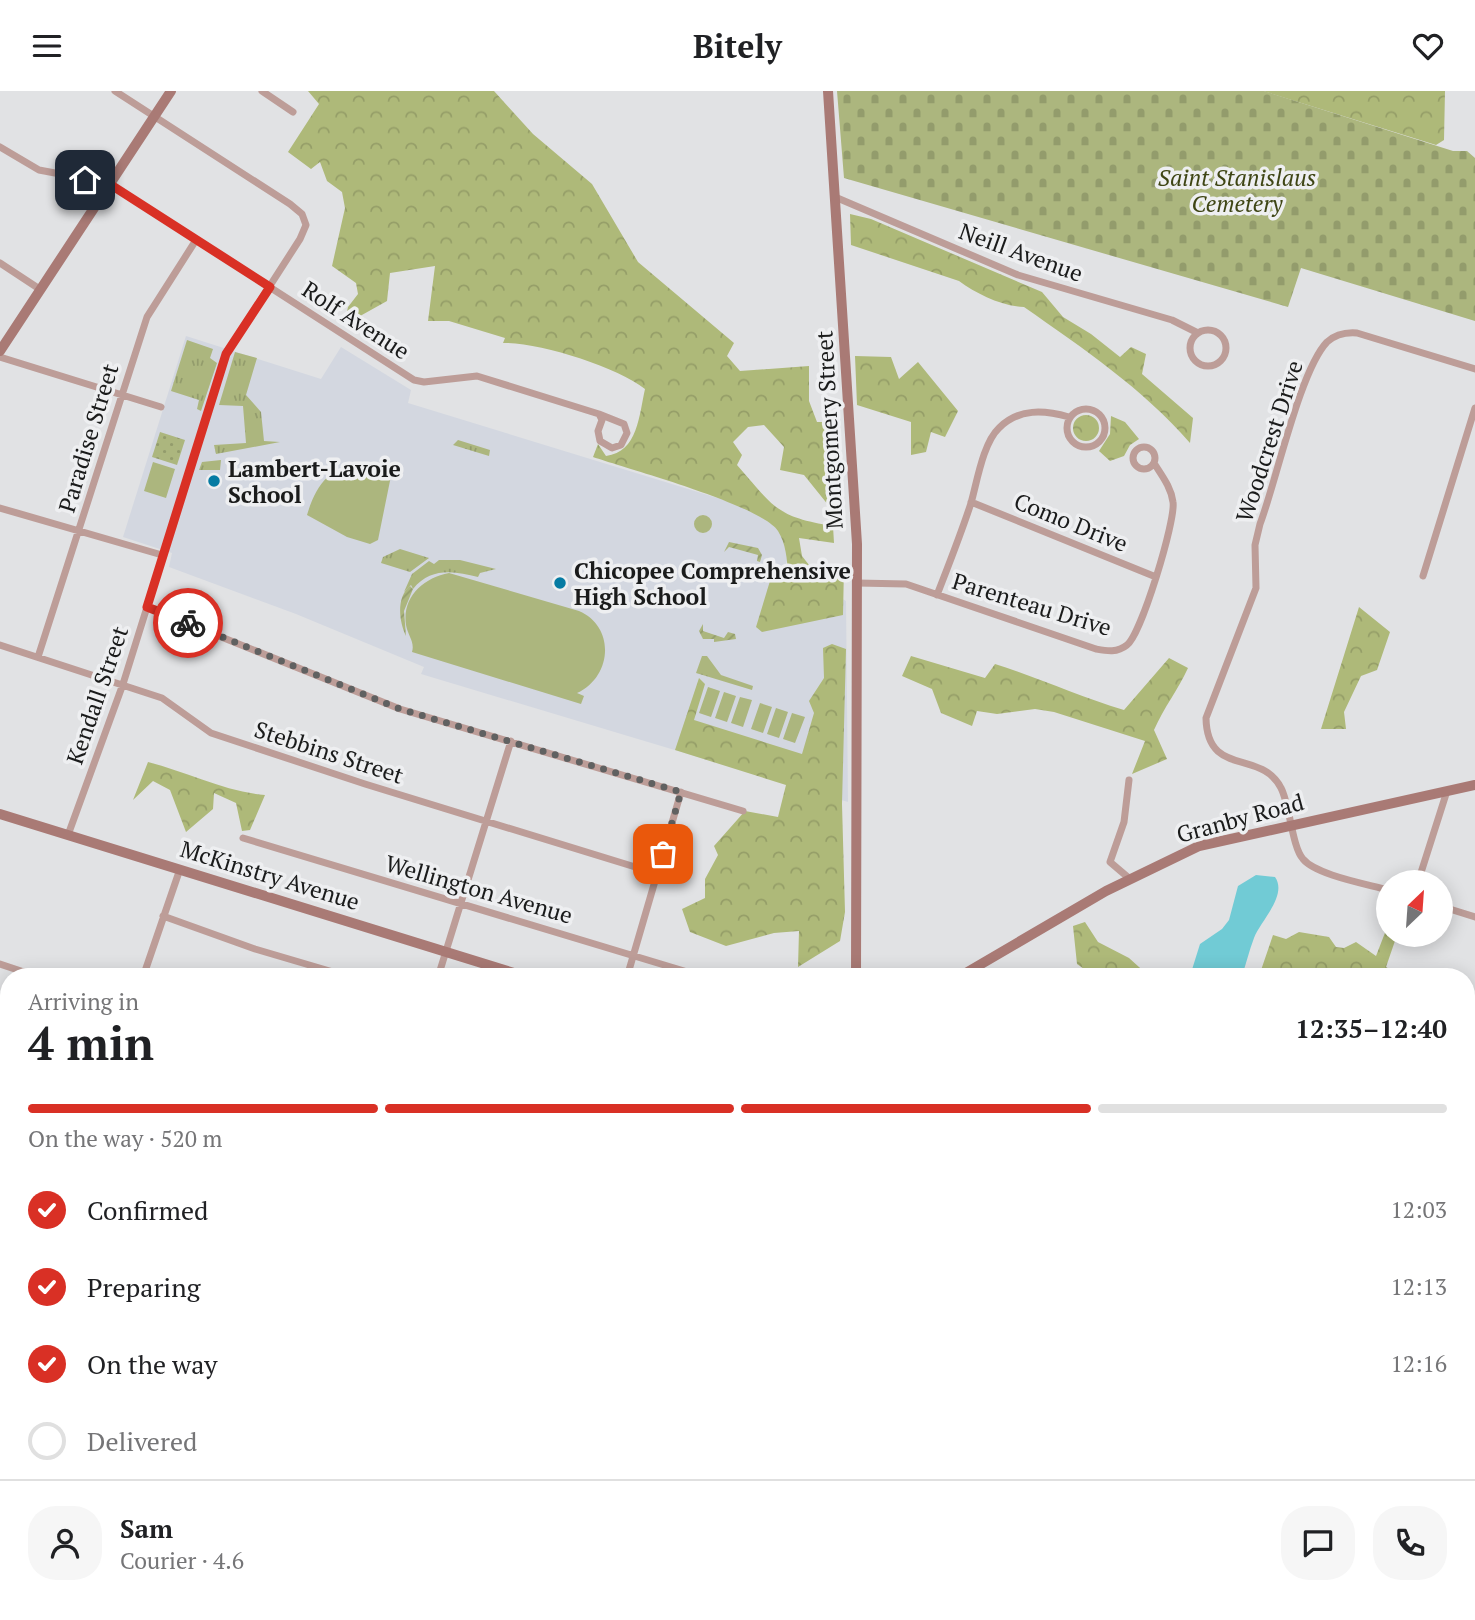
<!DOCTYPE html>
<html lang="en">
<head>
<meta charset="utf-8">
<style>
  body { margin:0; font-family:"PT Serif",serif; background:#f6f6f6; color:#202124; height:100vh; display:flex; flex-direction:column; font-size:26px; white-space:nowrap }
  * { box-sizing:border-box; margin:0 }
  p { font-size:23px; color:#757577 }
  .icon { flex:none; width:38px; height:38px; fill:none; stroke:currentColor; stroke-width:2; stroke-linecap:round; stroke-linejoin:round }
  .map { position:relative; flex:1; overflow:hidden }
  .details { position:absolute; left:0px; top:877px; width:1475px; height:653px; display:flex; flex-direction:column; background:#fff; border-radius:28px 28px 0 0; box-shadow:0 4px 18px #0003 }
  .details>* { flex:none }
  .needle { width:46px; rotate:25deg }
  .buttons { position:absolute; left:1376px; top:779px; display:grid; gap:14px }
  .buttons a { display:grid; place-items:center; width:77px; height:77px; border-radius:50%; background:#fff; box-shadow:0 4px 18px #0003; font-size:35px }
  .pin { position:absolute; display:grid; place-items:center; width:60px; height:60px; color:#fff; margin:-30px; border-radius:14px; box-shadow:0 4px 10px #0006 }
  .courier { position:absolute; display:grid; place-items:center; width:70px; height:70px; margin:-35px; border:5px solid #d93025; border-radius:50%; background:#fff; color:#222; box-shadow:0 2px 9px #0007 }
  .overview em { font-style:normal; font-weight:600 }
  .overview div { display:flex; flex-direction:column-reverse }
  .overview { display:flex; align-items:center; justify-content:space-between; height:119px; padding:0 28px }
  h1 { font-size:46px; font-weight:600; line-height:52px }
  .bar { display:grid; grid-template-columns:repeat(4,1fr); gap:10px 7px; align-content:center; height:84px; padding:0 28px }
  .bar i { height:9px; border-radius:5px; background:#e0e0e0 }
  .bar .active { background:#d93025 }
  .bar p { grid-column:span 4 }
  .line { display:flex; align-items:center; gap:18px; padding:0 28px; border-top:2px solid #e0e0e0 }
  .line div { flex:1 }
  .round { display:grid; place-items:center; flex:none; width:74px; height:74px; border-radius:28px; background:#f6f6f6 }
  ol { padding:0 28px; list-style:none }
  li { display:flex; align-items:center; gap:21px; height:77px }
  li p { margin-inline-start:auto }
  li .icon { padding:7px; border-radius:50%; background:#d93025; color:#fff; stroke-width:4 }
  li:last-child { color:#757577 }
  li i { width:38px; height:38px; border:4px solid #e0e0e0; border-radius:50% }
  header { display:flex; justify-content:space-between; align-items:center; height:91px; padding:0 28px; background:#fff; font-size:32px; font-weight:600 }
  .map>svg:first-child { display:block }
  .built { fill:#d3d7e0 }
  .grass { fill:url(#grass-tufts) }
  .forest { fill:url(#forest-crowns) }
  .cemetery { fill:url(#cemetery-stones) }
  .park { fill:url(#park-dots) }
  .garden { fill:url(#garden-furrows) }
  .pitch { fill:#acb67e }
  .water { fill:#71cbd5 }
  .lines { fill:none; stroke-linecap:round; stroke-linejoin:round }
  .street { stroke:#bd9d98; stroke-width:7 }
  .secondary { stroke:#a97a75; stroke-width:10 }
  .primary { stroke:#99615b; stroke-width:12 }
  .highway { stroke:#8b4c46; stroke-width:14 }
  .done { stroke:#606161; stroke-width:7; stroke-dasharray:0 12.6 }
  .route { stroke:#d93025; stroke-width:9 }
  .poi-dot { fill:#057ba3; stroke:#eeeff1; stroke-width:2.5 }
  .labels { text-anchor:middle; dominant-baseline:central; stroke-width:7; stroke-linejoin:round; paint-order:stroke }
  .park-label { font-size:23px; font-style:italic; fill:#3e4514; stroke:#eeeff1 }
  .street-label { font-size:23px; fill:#1a1b1b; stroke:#eeeff1 }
  .poi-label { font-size:23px; font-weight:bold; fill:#1a1b1b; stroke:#eeeff1; text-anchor:start }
</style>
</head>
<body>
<header><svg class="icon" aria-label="menu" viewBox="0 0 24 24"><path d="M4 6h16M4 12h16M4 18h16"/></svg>Bitely<svg class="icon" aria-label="heart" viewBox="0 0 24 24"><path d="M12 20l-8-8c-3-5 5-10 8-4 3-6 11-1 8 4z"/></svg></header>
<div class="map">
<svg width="1475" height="1529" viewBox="0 0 1475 1529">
  <defs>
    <pattern id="grass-tufts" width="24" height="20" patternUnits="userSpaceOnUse" patternTransform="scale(1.75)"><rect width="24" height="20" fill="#acb67e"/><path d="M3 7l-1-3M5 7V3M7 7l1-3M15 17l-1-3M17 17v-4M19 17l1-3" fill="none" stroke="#939c6c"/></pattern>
    <pattern id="forest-crowns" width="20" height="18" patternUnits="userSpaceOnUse" patternTransform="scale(1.75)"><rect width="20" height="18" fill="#aeb979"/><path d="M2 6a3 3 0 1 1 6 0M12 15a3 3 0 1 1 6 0" fill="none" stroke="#959e68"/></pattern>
    <pattern id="cemetery-stones" width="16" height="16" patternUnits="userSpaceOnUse" patternTransform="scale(1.75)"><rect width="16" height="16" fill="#acb67e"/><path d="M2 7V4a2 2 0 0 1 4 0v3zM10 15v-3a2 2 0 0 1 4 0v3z" fill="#939c6c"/></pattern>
    <pattern id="park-dots" width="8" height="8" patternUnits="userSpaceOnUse" patternTransform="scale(1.75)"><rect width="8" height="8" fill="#acb67e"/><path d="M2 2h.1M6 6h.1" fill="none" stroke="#939c6c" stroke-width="1.8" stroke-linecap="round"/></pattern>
    <pattern id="garden-furrows" width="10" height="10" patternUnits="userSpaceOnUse" patternTransform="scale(1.75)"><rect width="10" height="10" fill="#acb67e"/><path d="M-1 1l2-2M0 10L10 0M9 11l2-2" fill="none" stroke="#939c6c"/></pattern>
  </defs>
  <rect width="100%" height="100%" fill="#e1e2e4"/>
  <!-- built -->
  <path class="built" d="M186,245L321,288L341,256L411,299L408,312L799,432L786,473L846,510L848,711L421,583L424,576L296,523L169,476L172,462L123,446Z
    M1475,974V1369L1466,1367V988Z"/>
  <!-- grass -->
  <path class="grass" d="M187,249L213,258L210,267L217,272L201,320L197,318L199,309L171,300Z
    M235,261L257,267L246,304L261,321L264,350L280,351L216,363L214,354L246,352L243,315L219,314Z
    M458,349L490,359L489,365L453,354Z
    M221,369L220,379H199L202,371Z
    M694 433a9 9 0 1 1 18 0a9 9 0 1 1-18 0Z
    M400,458L429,467L410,481L381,472L383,466Z
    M439,469H460L496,478L480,482L478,486C454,480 431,476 413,498L411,494L404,501L412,483L429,470L434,473Z
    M702,565H707L721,584L753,595L752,599L696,582Z"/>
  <!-- forest -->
  <path class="forest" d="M308,0H494L533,43L592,93L638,171L734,252L727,265L740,280L809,275V310L817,331H838L843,402L829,415L804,384L780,379L784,356L764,334L748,336L733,351L742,364L737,374C774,416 776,426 833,435L834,452L799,447L802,465L816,483L844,476L843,524L762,541L756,536L773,480L777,478L779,488H784L788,482C787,468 786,453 778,440C761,414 628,378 593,366L598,353L606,365C638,361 639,324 645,298C617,276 539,251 503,252L505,247L449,230H428L435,175L390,182L387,210L344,234L348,216L358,203L356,192L332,175L345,117L342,101L327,90L320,71L311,78L288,61L319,13Z
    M1263,0H1445L1444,49L1436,54Z
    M850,123L871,128L1042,201L1063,226L1091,243L1120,266L1131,256L1146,263L1142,283L1193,327L1190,352C1142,297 1084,258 1024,216C1001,215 977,203 959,190L851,154Z
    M855,265L891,266L899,288L918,271L958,320L945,346L931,341L926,361L911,364V331L857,314Z
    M1073 337a13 13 0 1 1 26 0a13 13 0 1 1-26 0Z
    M1111,325L1125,331L1139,348L1130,354L1124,365L1110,370L1099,360L1110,343Z
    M1359,516L1390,541L1377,579L1361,585L1344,621L1346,638H1321Z
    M832,553L846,558L842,713L845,821L840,850L798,876L799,840L774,842L726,855L690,841L682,818L705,807V788L718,764L714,755L745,720L778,726L786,694L675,659L699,587L705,593L694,629L802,663L814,622L809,610L824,587L823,557Z
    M911,565L985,587L995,573C1039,587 1080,606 1124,619L1169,567L1188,577C1178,599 1164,616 1154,639L1167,668L1132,683L1145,650L1054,621L1035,618L997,623L977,620L972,635L941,622L932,598L902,585Z
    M148,671C187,681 226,701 265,704L250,739L242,740L236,712L214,702L213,718L186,741L170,699L153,690L133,709Z
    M1085,831L1098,851L1129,867L1149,885H1094L1077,873L1073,835Z
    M1388,834V844H1397L1386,876L1402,885H1259L1273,844L1286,848L1299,841L1329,846L1336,856L1344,857L1356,851L1376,865Z
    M1467,907L1475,910V993L1467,1000Z
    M201,1521H400L439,1529H227Z
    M716,1521H751L780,1529H717L713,1528Z
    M848,1521H1224L1221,1529H857L858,1525Z
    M1296,1521H1321L1316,1529H1295Z"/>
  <!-- cemetery -->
  <path class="cemetery" d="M837,0H1264L1453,60H1467L1475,67V230L1301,177L1288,216L844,87Z"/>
  <!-- park -->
  <path class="park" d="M160,341L185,349L177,374L152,366Z"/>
  <!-- garden -->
  <path class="garden" d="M729,451L758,457L762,464L760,471L757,470L758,464L729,456L724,461Z
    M410,495L413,498L404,520L406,545C399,531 396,506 410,495Z
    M703,533V540L724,547L728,541L735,543L736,548L714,551V548H703L699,540Z"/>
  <!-- pitch -->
  <path class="pitch" d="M153,371L175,378L166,407L144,400Z
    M363,373L392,380L378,449L370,453L347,446L307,424C316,394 330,374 363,373Z
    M449,482L579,520C616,536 612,586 577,602L584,605L581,613L412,561C415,551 408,545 406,534C402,506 423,487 449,482Z
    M708,596L720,600L711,626L699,622Z
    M724,601L736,605L727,631L715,627Z
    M740,606L752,609L743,636L731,632Z
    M760,612L772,616L763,642L751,638Z
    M776,617L788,621L779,647L767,643Z
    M792,622L805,626L795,652L783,648Z"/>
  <!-- water -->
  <path class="water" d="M1256,784L1275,786C1288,804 1260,831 1254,847C1249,860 1246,873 1242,885H1190L1200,853L1222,838L1229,829L1238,795Z"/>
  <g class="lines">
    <!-- street -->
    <path class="street" d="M262,0L293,21
      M0,56L39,79L108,92L414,289L424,291L477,285L599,323
      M835,106L1018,184L1172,229L1198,242
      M0,172L41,199
      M1190 257a18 18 0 1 1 36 0a18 18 0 1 1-36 0Z
      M0,266L161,316
      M1067 337a19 19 0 1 1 38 0a19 19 0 1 1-38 0Z
      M599,323L624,333L627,342L621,354L612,357L600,350L598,340L602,329Z
      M1133 367a11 11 0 1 1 22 0a11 11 0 1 1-22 0Z
      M971,411L1156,486
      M0,417L162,464
      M1423,485L1475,317
      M857,492L906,493L1096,558C1107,560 1117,562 1127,554C1141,544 1176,429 1173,411C1171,396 1162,385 1154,372
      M937,504C949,473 961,443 971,412C977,391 983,352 999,337C1019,317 1044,319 1069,326
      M147,516L400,618L743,720
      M0,554L162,607L211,642L365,693L658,783
      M38,566L147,226L196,149
      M1129,689L1124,731L1110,771L1130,788
      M68,744L123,593L226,263L300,148L306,134L302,123L290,113L115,0
      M243,747L704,886
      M1418,791L1447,700
      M1388,799C1367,793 1316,784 1303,768C1292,756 1290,714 1281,697C1262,658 1207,687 1206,627L1256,497L1255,454L1260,433C1276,391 1300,279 1327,251C1336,243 1345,241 1357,242L1475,278
      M1440,815L1475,826
      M163,825L255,858L350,886
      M0,873L39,886
      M143,886L180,778
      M438,886L511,650
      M627,886L681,701
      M0,980L9,983
      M0,1079L9,1081
      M0,1232L9,1253
      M0,1332L9,1327"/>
    <!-- secondary -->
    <path class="secondary" d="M828,0L857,453L856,886
      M0,260L171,0
      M0,723L527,886
      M959,886L1106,800L1199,755L1475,694
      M0,1441L9,1436
      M0,1497L7,1529
      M693,1529L695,1521"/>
    <!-- primary -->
    <path class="primary" d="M1466,1387L1475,1390
      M1466,1398L1475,1400"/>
    <!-- highway -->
    <path class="highway" d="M0,1408L9,1409
      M0,1453L9,1454
      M458,1521L493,1529
      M638,1521L665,1529
      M1245,1529L1250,1521
      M1258,1529L1263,1521"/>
  </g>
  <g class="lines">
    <!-- done -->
    <path class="done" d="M188,532L400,618L681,701L663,763"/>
    <!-- route -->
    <path class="route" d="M85,89L108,92L270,196L226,263L147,516L188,532"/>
  </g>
  <!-- markers -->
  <g class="poi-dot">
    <circle cx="214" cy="390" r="7"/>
    <circle cx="560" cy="492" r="7"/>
  </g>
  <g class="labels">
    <!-- park labels -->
    <g class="park-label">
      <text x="1237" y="86">Saint Stanislaus<tspan x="1237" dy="26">Cemetery</tspan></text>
    </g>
    <!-- street labels -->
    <g class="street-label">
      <text transform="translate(1021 161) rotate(20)">Neill Avenue</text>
      <text transform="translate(356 229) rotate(33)">Rolf Avenue</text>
      <text transform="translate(829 339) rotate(-93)">Montgomery Street</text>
      <text transform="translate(88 347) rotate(-73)">Paradise Street</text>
      <text transform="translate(1269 350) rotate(-72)">Woodcrest Drive</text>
      <text transform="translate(1071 431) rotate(22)">Como Drive</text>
      <text transform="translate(1032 513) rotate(17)">Parenteau Drive</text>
      <text transform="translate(97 604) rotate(-71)">Kendall Street</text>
      <text transform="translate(329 661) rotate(18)">Stebbins Street</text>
      <text transform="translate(1240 727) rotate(-15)">Granby Road</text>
      <text transform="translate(270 784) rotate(17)">McKinstry Avenue</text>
      <text transform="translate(479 798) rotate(16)">Wellington Avenue</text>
    </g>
    <!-- poi labels -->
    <g class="poi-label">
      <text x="228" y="377">Lambert-Lavoie<tspan x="228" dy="26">School</tspan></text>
      <text x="574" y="479">Chicopee Comprehensive<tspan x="574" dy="26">High School</tspan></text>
    </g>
  </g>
</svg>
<div class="buttons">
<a><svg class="needle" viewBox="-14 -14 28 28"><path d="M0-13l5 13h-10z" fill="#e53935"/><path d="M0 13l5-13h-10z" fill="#757577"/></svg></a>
</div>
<div class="pin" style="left:663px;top:763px;background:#ea580c"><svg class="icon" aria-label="bag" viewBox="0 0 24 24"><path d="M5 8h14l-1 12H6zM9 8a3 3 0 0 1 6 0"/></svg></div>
<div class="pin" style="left:85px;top:89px;background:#1f2937"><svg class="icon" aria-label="home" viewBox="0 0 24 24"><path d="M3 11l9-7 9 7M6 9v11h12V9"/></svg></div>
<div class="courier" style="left:188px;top:532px"><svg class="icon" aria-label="bike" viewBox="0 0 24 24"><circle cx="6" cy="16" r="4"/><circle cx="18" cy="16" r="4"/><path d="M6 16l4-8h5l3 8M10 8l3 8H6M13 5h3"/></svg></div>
<section class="details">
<div class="overview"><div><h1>4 min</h1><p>Arriving in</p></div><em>12:35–12:40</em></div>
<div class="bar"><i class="active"></i><i class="active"></i><i class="active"></i><i></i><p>On the way · 520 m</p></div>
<ol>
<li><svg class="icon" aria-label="check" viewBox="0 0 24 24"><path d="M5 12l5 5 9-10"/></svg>Confirmed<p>12:03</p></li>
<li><svg class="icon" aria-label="check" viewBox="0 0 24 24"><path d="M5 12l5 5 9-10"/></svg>Preparing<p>12:13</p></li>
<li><svg class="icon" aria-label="check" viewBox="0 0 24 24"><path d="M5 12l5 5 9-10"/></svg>On the way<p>12:16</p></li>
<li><i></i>Delivered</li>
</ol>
<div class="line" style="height:126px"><a class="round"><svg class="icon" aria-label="person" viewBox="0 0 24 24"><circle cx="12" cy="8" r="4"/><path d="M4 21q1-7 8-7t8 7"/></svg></a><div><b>Sam</b><p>Courier · 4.6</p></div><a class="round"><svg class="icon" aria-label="chat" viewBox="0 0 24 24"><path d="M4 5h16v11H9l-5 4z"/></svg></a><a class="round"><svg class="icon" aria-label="phone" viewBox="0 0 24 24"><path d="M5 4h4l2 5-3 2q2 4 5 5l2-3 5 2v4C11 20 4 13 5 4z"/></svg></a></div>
</section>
</div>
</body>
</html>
